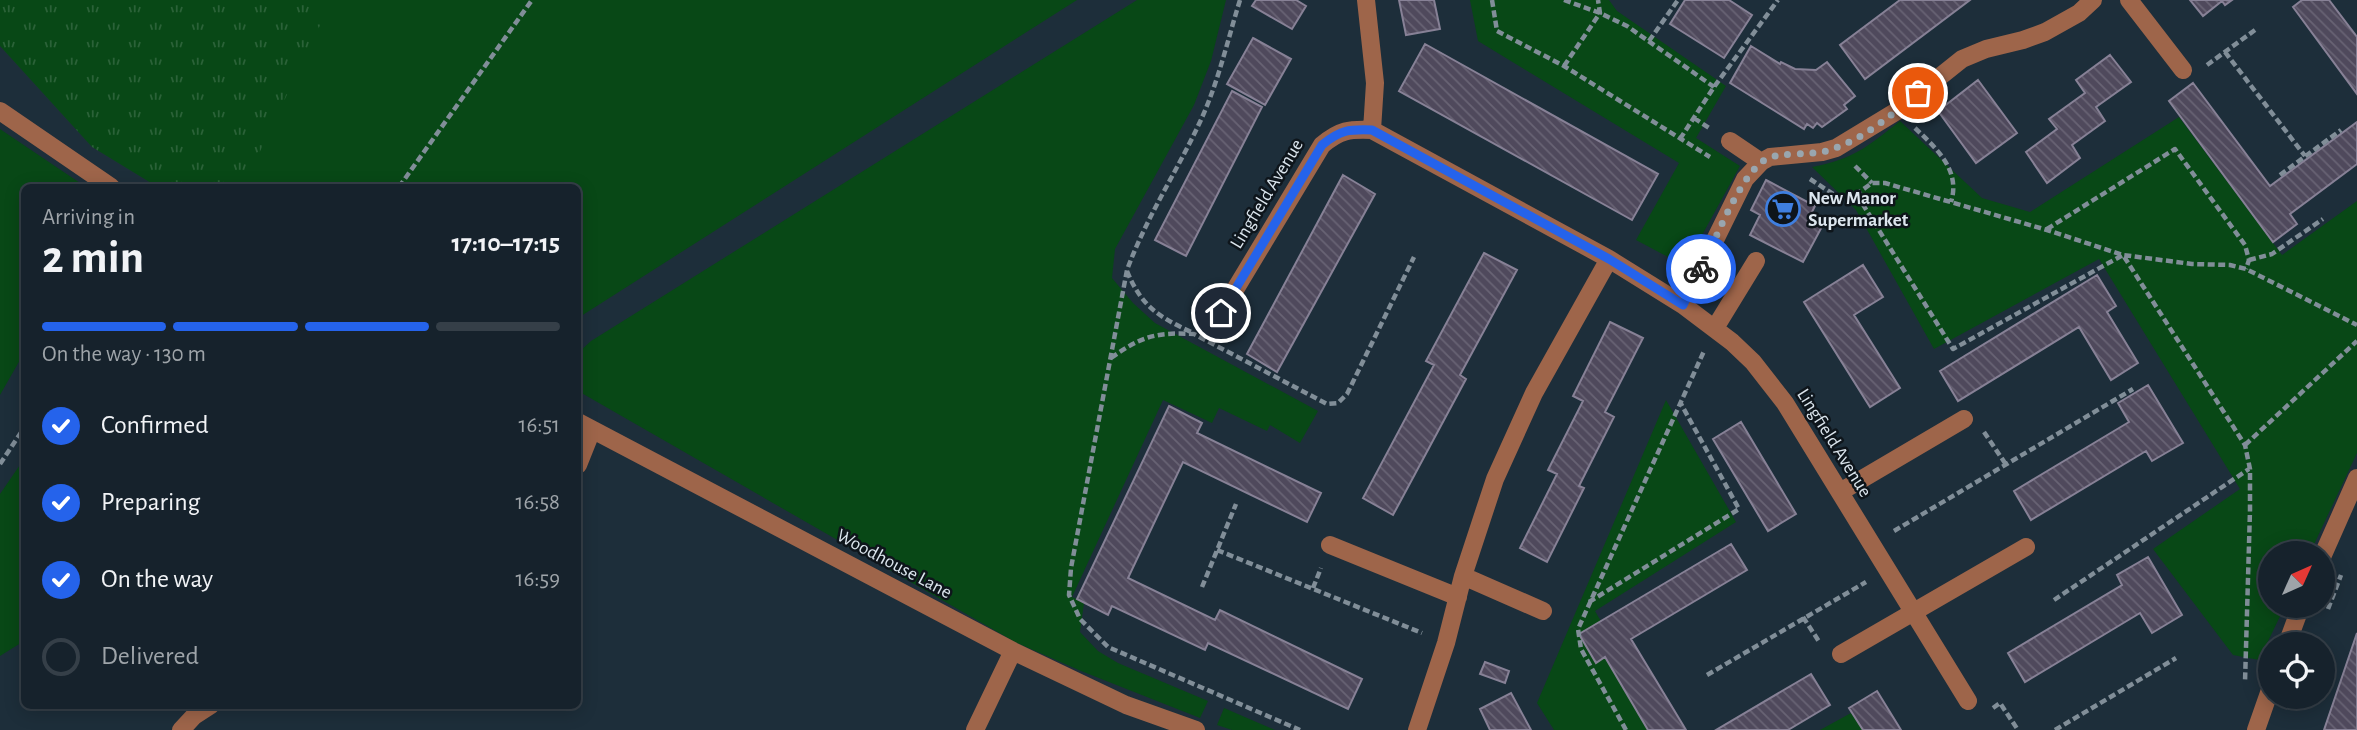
<!DOCTYPE html>
<html lang="en">
<head>
<meta charset="utf-8">
<style>
  body { margin:0; font-family:"Alegreya Sans",sans-serif; background:#232f38; color:#f1f3f6; height:100vh; display:flex; flex-direction:column; font-size:26px; white-space:nowrap }
  * { box-sizing:border-box; margin:0 }
  p { font-size:23px; color:#9ea4a9 }
  .icon { flex:none; width:38px; height:38px; fill:none; stroke:currentColor; stroke-width:2; stroke-linecap:round; stroke-linejoin:round }
  .map { position:relative; flex:1; overflow:hidden }
  .details { position:absolute; left:21px; top:184px; width:560px; height:525px; display:flex; flex-direction:column; background:#16222c; border-radius:10px; box-shadow:0 4px 18px #0003,0 0 0 2px #353f48 }
  .details>* { flex:none }
  .needle { width:46px; rotate:45deg }
  .fabs { position:absolute; left:2258px; top:541px; display:grid; gap:14px }
  .fabs a { display:grid; place-items:center; width:77px; height:77px; border-radius:50%; background:#16222c; box-shadow:0 4px 18px #0003,0 0 0 2px #353f48; font-size:35px }
  .pin { position:absolute; display:grid; place-items:center; width:60px; height:60px; color:#fff; margin:-30px; border:4px solid #fff; border-radius:50%; box-shadow:0 2px 7px #0007 }
  .courier { position:absolute; display:grid; place-items:center; width:70px; height:70px; margin:-35px; border:5px solid #2563eb; border-radius:50%; background:#fff; color:#222; box-shadow:0 2px 9px #0007 }
  .head em { font-style:normal; font-weight:600 }
  .head div { display:flex; flex-direction:column-reverse }
  .head { display:flex; align-items:center; justify-content:space-between; height:119px; padding:0 21px }
  h1 { font-size:46px; font-weight:600; line-height:52px }
  .bar { display:grid; grid-template-columns:repeat(4,1fr); gap:10px 7px; align-content:center; height:84px; padding:0 21px }
  .bar i { height:9px; border-radius:5px; background:#353f48 }
  .bar .selected { background:#2563eb }
  .bar p { grid-column:span 4 }
  ol { padding:0 21px; list-style:none }
  li { display:flex; align-items:center; gap:21px; height:77px }
  li p { margin-inline-start:auto }
  li .icon { padding:7px; border-radius:50%; background:#2563eb; color:#fff; stroke-width:4 }
  li:last-child { color:#9ea4a9 }
  li i { width:38px; height:38px; border:4px solid #353f48; border-radius:50% }
  .map>svg:first-child { display:block }
  .grass { fill:#084816 }
  .park { fill:url(#park-tufts) }
  .building { fill:url(#building-back-hatch); stroke:#878196; stroke-width:2 }
  .lines { fill:none; stroke-linecap:round; stroke-linejoin:round }
  .path { stroke:#818e98; stroke-width:4.5; stroke-dasharray:7 3.5; stroke-linecap:butt }
  .minor { stroke:#9e654a; stroke-width:18 }
  .done { stroke:#99a6af; stroke-width:7; stroke-dasharray:0 12.6 }
  .route { stroke:#2563eb; stroke-width:9 }
  .labels { text-anchor:middle; dominant-baseline:central; stroke-width:5; stroke-linejoin:round; paint-order:stroke }
  .street-label { font-size:19px; fill:#dce6ee; stroke:#0e151b }
  .poi-label { font-size:19px; font-weight:bold; fill:#dce6ee; stroke:#0e151b; text-anchor:start }
</style>
</head>
<body>
<div class="map">
<svg width="2357" height="730" viewBox="0 0 2357 730">
  <defs>
    <pattern id="park-tufts" width="24" height="20" patternUnits="userSpaceOnUse" patternTransform="scale(1.75)"><rect width="24" height="20" fill="#084816"/><path d="M3 7l-1-3M5 7V3M7 7l1-3M15 17l-1-3M17 17v-4M19 17l1-3" fill="none" stroke="#2b6238"/></pattern>
    <pattern id="building-back-hatch" width="6" height="6" patternUnits="userSpaceOnUse" patternTransform="scale(1.75)"><rect width="6" height="6" fill="#4f495c"/><path d="M-1 5l2 2M0 0l6 6M5-1l2 2" fill="none" stroke="#686374"/></pattern>
  </defs>
  <rect width="100%" height="100%" fill="#1d2e3a"/>
  <!-- grass -->
  <path class="grass" d="M185,0H1077L578,318V187H248L244,185L232,187Z
    M1137,0H1226L1211,61L1194,105L1115,249L1112,278L1133,303L1155,323L1318,411L1300,443L1270,425L1267,431L1219,408L1212,423L1163,400L1072,597L1084,603L1080,632L1098,651L1118,663L1208,701L1200,718L1081,671L1015,642L578,391V353L591,341Z
    M1470,0H1609L1617,11L1726,86L1696,138L1740,166L1685,266L1636,240L1679,163L1478,41Z
    M2179,117L2282,255L2357,201V453L2310,553H2270V606H2285L2259,660L2233,655L2153,549L2240,489L2099,259L1934,349L1856,210L1812,167C1854,159 1867,147 1900,121L1982,198L2030,212Z
    M0,129L86,187H24V353L0,395Z
    M1666,400L1736,522L1595,611L1664,730H1554L1537,703Z
    M24,459V641L0,656V494Z
    M1224,708L1275,730H1232L1217,725Z
    M1851,713L1863,730H1820Z"/>
  <!-- park -->
  <path class="park" d="M0,0H320L323,19L244,185L232,187H161L156,186L92,147L0,46Z"/>
  <!-- building -->
  <path class="building" d="M1256,0H1296L1306,6L1292,29L1252,6Z
    M1399,0H1434L1440,29L1406,35Z
    M1685,0H1729L1752,15L1724,58L1670,24Z
    M1900,0H1970L1865,79L1840,45Z
    M2190,0H2232L2225,5L2222,1L2203,16Z
    M2302,0H2329L2357,37V94L2293,7Z
    M1253,38L1291,59L1265,105L1227,84Z
    M1425,44L1658,174L1632,220L1399,91Z
    M1751,46L1780,64L1781,62L1795,69L1816,70L1827,62L1855,96L1844,105L1847,109L1822,127L1817,123L1813,128L1807,124L1804,129L1730,83Z
    M2110,55L2131,82L2096,107L2105,121L2072,145L2080,158L2047,183L2026,152L2057,129L2049,119L2085,93L2076,80Z
    M1978,80L2017,133L1976,163L1938,111Z
    M2193,83L2270,186L2357,122V164L2290,214L2297,224L2273,242L2169,101Z
    M1232,91L1262,107L1186,256L1155,240Z
    M1343,175L1375,194L1277,372L1247,354Z
    M1766,180L1815,206L1811,214L1825,221L1803,262L1750,235L1760,215L1751,210Z
    M1484,253L1517,270L1460,375L1466,379L1393,515L1363,498L1434,365L1426,361Z
    M1863,265L1883,297L1854,315L1900,388L1870,407L1804,302Z
    M2097,275L2116,306L2107,312L2138,363L2111,380L2079,327L1958,401L1940,371Z
    M1610,322L1643,338L1605,412L1614,417L1579,486L1584,488L1547,562L1520,548L1557,474L1548,470L1583,401L1573,396Z
    M2148,385L2183,443L2152,461L2146,451L2031,520L2014,491L2129,422L2118,403Z
    M1169,406L1202,423L1197,433L1321,493L1307,522L1183,462L1128,578L1215,620L1220,610L1362,679L1348,709L1208,643L1205,650L1112,606L1108,615L1077,599Z
    M1741,422L1796,514L1768,531L1713,439Z
    M1731,544L1747,570L1631,639L1686,730H1648L1605,657L1596,663L1579,634Z
    M2148,557L2182,615L2152,633L2140,613L2025,682L2008,653L2122,585L2117,575Z
    M2357,633V730H2324Z
    M1485,662L1509,671L1505,683L1480,674Z
    M1811,674L1830,705L1788,730H1716Z
    M1877,691L1901,730H1863L1849,708Z
    M1511,693L1531,730H1490L1480,709Z"/>
  <g class="lines">
    <!-- path -->
    <path class="path" d="M1240,0C1227,42 1218,84 1199,124C1176,173 1146,218 1127,270L1071,568L1069,595L1080,619L1108,647L1300,730
      M1492,0L1497,31L1564,66L1710,157
      M1564,0L1600,13L1627,26L1714,87
      M1649,41L1678,0
      M2225,52L2305,156
      M2207,65L2255,30
      M1564,66L1600,13L1598,0
      M1694,118L1709,128
      M1915,128C1936,148 1961,170 1951,202
      M1680,139L1714,87L1778,0
      M1855,166L1872,183
      M2280,175L2341,130
      M1810,179L1833,194L1848,200L1872,183H1885L2047,230L2123,255L2192,264L2230,265L2246,269L2357,325
      M399,187L532,0
      M1857,195L1953,349L2123,255L2245,445L2250,469V510L2245,682
      M2047,229L2175,149L2245,245L2249,260L2246,269
      M2249,260L2272,254L2323,219
      M1127,271C1141,306 1159,317 1191,332
      M1111,358C1142,336 1156,332 1194,334L1327,404L1338,403L1347,394L1414,257
      M1984,432L2007,466
      M2245,445L2357,341
      M0,464L24,428
      M1894,531L2133,389
      M1217,550L1422,633
      M1202,587L1236,504
      M1313,588L1321,568
      M2054,600L2249,469
      M1589,602L1739,509L1680,402
      M2328,609L2341,575
      M1803,617L1820,643
      M1707,675L1866,582
      M1993,708L2000,703L2018,730
      M1626,730L1581,649L1578,629L1704,351
      M2055,730L2176,658"/>
    <!-- minor -->
    <path class="minor" d="M1366,0L1375,83L1372,130
      M2129,0L2183,70
      M0,111L111,187
      M1730,141L1761,162
      M1683,305L1745,179L1761,162L1770,157L1822,152L1836,148L1897,111L1962,59L1986,49L2023,40L2045,32L2079,13L2093,0
      M1221,313L1322,145C1340,130 1349,129 1372,130L1609,259L1683,305L1732,342L1753,362L1785,403L1968,701
      M1715,328L1756,261
      M578,422L1013,651L1126,705L1196,730
      M578,465L592,430
      M1840,492L1964,419
      M1330,545L1458,597
      M2322,557L2357,478
      M1463,576L1543,611
      M2287,644L2301,606
      M1841,654L2026,547
      M181,730L194,716L211,705
      M975,730L1013,651
      M1417,730L1446,643L1463,576L1495,479L1534,393L1609,259
      M2256,730L2270,690"/>
  </g>
  <g class="lines">
    <!-- done -->
    <path class="done" d="M1701,269C1716,239 1738,180 1763,161C1776,151 1809,156 1826,151C1860,142 1892,115 1918,93"/>
    <!-- route -->
    <path class="route" d="M1221,313L1322,145C1340,130 1349,129 1372,130L1609,259L1683,305L1701,269"/>
  </g>
  <!-- icons -->
  <defs>
    <g id="supermarket-ring" transform="scale(1.75)"><circle r="9.5" fill="#0e151b" stroke="#3f7fe0" stroke-width="1.5"/><path d="M-6-5.5h2.5l.6 2H6L4.5 2H-2.5L-4.4-4H-6ZM-1.5 3.2a1.3 1.3 0 1 0 .1 0ZM3 3.2a1.3 1.3 0 1 0 .1 0Z" fill="#3f7fe0"/></g>
  </defs>
  <g fill-rule="evenodd">
    <use href="#supermarket-ring" x="1783" y="209"/>
  </g>
  <g class="labels">
    <!-- street labels -->
    <g class="street-label">
      <text transform="translate(1267 194) rotate(-59)">Lingfield Avenue</text>
      <text transform="translate(1834 443) rotate(58)">Lingfield Avenue</text>
      <text transform="translate(894 564) rotate(28)">Woodhouse Lane</text>
    </g>
    <!-- poi labels -->
    <g class="poi-label">
      <text x="1808" y="198">New Manor<tspan x="1808" dy="22">Supermarket</tspan></text>
    </g>
  </g>
</svg>
<div class="fabs">
<a><svg class="needle" viewBox="-14 -14 28 28"><path d="M0-13l5 13h-10z" fill="#e53935"/><path d="M0 13l5-13h-10z" fill="#9ea4a9"/></svg></a>
<a><svg class="icon" aria-label="locate" viewBox="0 0 24 24"><circle cx="12" cy="12" r="6"/><path d="M12 2v4M12 18v4M2 12h4M18 12h4"/></svg></a>
</div>
<div class="pin" style="left:1918px;top:93px;background:#ea580c"><svg class="icon" aria-label="bag" viewBox="0 0 24 24"><path d="M5 8h14l-1 12H6zM9 8a3 3 0 0 1 6 0"/></svg></div>
<div class="pin" style="left:1221px;top:313px;background:#1f2937"><svg class="icon" aria-label="home" viewBox="0 0 24 24"><path d="M3 11l9-7 9 7M6 9v11h12V9"/></svg></div>
<div class="courier" style="left:1701px;top:269px"><svg class="icon" aria-label="bike" viewBox="0 0 24 24"><circle cx="6" cy="16" r="4"/><circle cx="18" cy="16" r="4"/><path d="M6 16l4-8h5l3 8M10 8l3 8H6M13 5h3"/></svg></div>
<section class="details">
<div class="head"><div><h1>2 min</h1><p>Arriving in</p></div><em>17:10–17:15</em></div>
<div class="bar"><i class="selected"></i><i class="selected"></i><i class="selected"></i><i></i><p>On the way · 130 m</p></div>
<ol>
<li><svg class="icon" aria-label="check" viewBox="0 0 24 24"><path d="M5 12l5 5 9-10"/></svg>Confirmed<p>16:51</p></li>
<li><svg class="icon" aria-label="check" viewBox="0 0 24 24"><path d="M5 12l5 5 9-10"/></svg>Preparing<p>16:58</p></li>
<li><svg class="icon" aria-label="check" viewBox="0 0 24 24"><path d="M5 12l5 5 9-10"/></svg>On the way<p>16:59</p></li>
<li><i></i>Delivered</li>
</ol>
</section>
</div>
</body>
</html>
